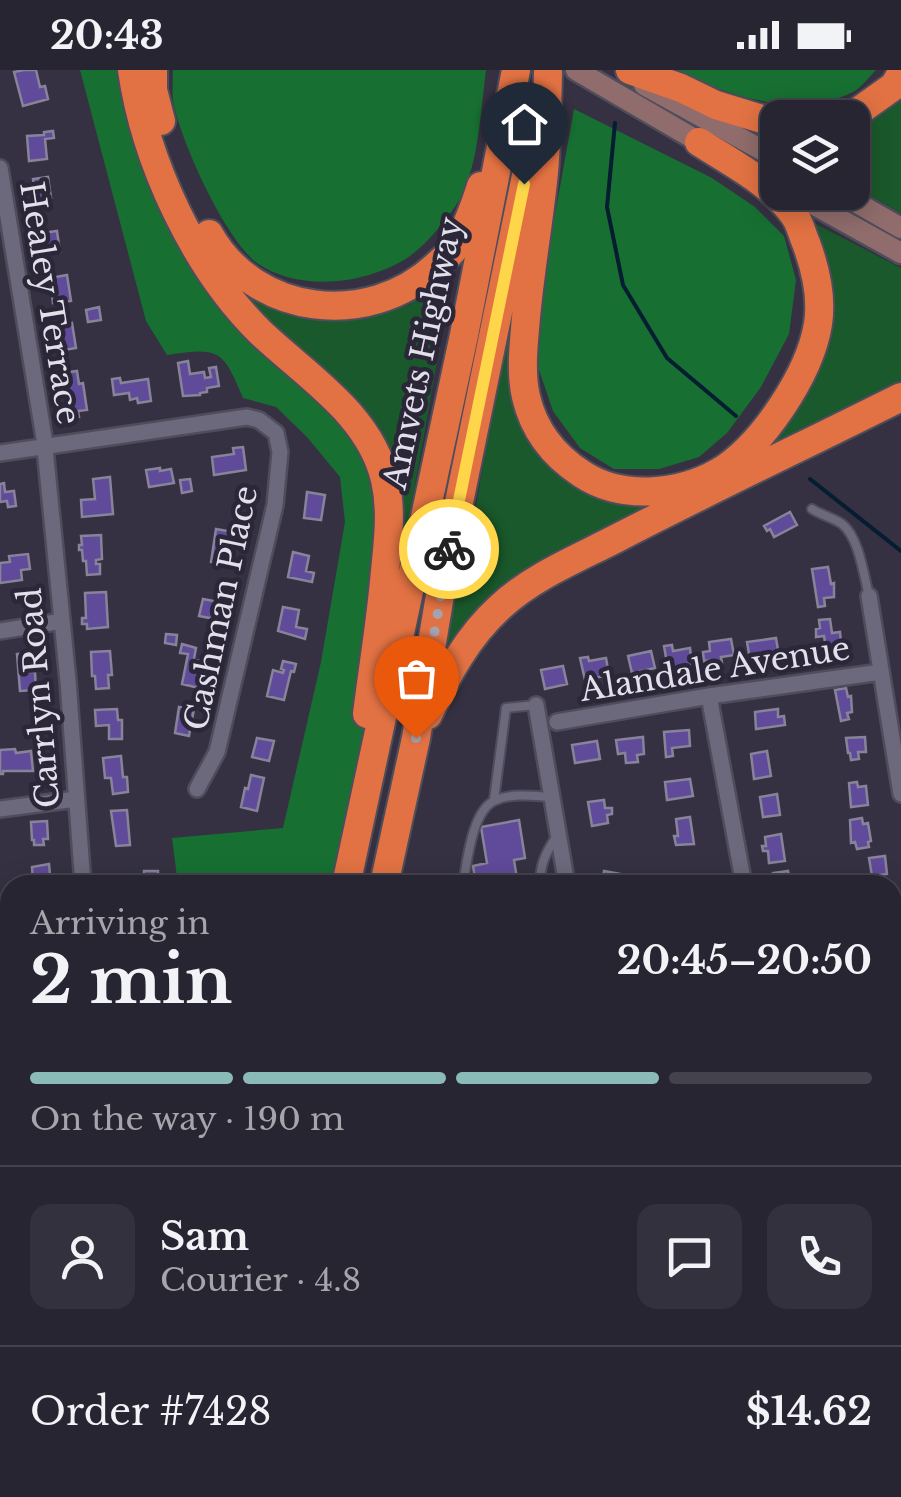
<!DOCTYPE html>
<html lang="en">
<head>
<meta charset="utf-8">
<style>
  body { margin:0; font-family:"Libre Baskerville",serif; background:#34313e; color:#f1f3f6; height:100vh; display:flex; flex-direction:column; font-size:38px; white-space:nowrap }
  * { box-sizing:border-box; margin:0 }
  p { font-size:32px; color:#a5a5ac }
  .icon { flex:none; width:55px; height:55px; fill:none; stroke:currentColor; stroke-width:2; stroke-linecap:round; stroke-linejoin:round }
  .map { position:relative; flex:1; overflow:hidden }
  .drawer { position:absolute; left:0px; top:805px; width:902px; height:622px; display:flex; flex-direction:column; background:#282532; border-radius:30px 30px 0 0; box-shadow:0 5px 25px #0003,0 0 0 2px #44424d }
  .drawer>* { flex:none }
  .buttons { position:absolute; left:760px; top:30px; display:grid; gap:20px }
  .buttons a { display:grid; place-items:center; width:110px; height:110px; border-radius:20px; background:#282532; box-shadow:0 5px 25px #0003,0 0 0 2px #44424d; font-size:50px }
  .pin { position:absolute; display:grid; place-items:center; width:85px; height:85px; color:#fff; margin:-102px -42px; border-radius:50% 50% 50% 0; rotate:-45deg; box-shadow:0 0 10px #0007 }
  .pin .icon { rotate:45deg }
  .courier { position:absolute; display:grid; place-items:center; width:100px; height:100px; margin:-50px; border:8px solid #ffd54a; border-radius:50%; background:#fff; color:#222; box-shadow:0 2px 12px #0007 }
  .overview em { font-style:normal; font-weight:800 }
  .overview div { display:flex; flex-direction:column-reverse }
  .overview { display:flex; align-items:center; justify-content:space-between; height:170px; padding:0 30px }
  h1 { font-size:65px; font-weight:800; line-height:75px }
  .bar { display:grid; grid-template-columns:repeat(4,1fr); gap:15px 10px; align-content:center; height:120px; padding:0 30px }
  .bar i { height:12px; border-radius:8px; background:#44424d }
  .bar .current { background:#8bbbb9 }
  .bar p { grid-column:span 4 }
  .line { display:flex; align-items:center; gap:25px; padding:0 30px; border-top:2px solid #44424d }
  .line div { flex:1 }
  .round { display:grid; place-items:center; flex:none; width:105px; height:105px; border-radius:20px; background:#34313e }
  .status { display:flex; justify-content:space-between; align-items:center; height:70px; padding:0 50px; background:#282532; direction:ltr }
  .status svg { height:28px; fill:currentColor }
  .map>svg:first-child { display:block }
  .green { fill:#1a592b }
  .forest { fill:#177032 }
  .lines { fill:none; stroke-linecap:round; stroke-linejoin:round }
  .stream { stroke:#041d31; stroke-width:4 }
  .building { fill:#604a9a; stroke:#878398; stroke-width:2.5 }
  .service-casing { stroke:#4f4d5b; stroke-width:12 }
  .minor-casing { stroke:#4f4d5b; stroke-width:20 }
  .secondary-casing { stroke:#4f4d5b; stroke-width:25 }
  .motorway-casing { stroke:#4f4d5b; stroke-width:32 }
  .service { stroke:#6d697d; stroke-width:8 }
  .minor { stroke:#6d697d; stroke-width:15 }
  .secondary { stroke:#906c6c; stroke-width:20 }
  .motorway { stroke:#e27243; stroke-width:28 }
  .done { stroke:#a5a3b0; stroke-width:10; stroke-dasharray:0 18 }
  .route { stroke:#ffd54a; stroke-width:12 }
  .labels { text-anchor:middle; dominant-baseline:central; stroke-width:9; stroke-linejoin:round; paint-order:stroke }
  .street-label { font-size:32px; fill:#e2e0eb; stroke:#2b2738 }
</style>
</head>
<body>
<div class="status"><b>20:43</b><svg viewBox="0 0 49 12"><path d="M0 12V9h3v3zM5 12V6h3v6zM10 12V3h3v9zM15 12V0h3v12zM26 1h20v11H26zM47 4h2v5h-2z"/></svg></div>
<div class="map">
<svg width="901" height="1427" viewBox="0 0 901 1427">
  <rect width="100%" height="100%" fill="#353142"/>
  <!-- green -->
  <path class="green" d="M901,18V143L853,116L852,53Z
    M806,149L901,198V313L862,330L729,401L829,231L825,184Z
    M455,192L403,482L399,412L389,376L364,343L268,255L227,204L323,246H367L409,235L431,217Z
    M510,241L517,243L530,367L559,404L600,425H681C619,452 533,484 484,532C470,546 459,566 448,583L442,578L467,487Z"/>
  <!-- forest -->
  <path class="forest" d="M80,0H132L204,190L378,389L383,522L362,687L350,730L332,815H178L172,768L283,758L321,592L345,452L340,407L307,367L276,337L243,328C223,280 220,277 167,285L146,251Z
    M173,0H486C481,38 479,85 464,121C455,141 428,173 410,186C369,214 300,223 257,193C225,169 180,70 173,31C172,21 173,10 173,0Z
    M678,0H876C869,7 862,17 853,22C800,49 727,27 678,0Z
    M574,39L712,108L755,137L784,166L796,210L789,264L761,317L727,363L699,387L659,399H614L580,378L553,341L539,300L535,256Z"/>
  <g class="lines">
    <!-- stream -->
    <path class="stream" d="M615,53L607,137L623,215L667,288L736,346
      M810,409L901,481"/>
  </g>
  <!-- building -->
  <path class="building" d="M24,0H36L40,17L45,16L48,29L23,36L14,2Z
    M53,61L54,68L45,69L47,89L29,91L27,66L44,65V62Z
    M48,107L51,128L36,130L33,109Z
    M57,161L60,182L45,184L42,163Z
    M67,205L71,231L53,233L50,208Z
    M99,237L101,250L88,252L86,240Z
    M72,253L76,278L58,281L55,255Z
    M188,291L190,304L204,302L205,308L211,307L209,298L216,297L219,316L207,318V322L200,323V325L183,326L178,293Z
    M77,301L79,314L83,313L87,340L78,341L79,347L71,348L67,315L64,316L62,303Z
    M120,308L121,313L148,309L151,331L138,333L137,328L130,330L129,323L114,325L112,309Z
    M243,377L246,400L214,405L212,387L234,384L233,378Z
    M160,398V401L171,399L174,413L149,417L146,400Z
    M110,407L113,444L82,447L81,430L95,429L93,409Z
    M190,409L192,421L182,423L180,410Z
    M4,413L5,422L14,421L16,436L8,437L7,431L0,432V414Z
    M307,422L325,425L321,450L304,448Z
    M790,442L797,455L774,467L770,459L767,461L764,456Z
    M216,459L233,462L228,495L211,492Z
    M101,465L102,489L96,490V494H100V504L87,505L86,491H83L82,480H79V475H82L81,466Z
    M293,482L309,486L306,501L314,503L312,512L288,507Z
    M28,484L30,499L21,500L22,510L0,513V493L10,492L9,486Z
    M828,497L831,514L834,513V527L824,528L825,536L818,537L812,499Z
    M106,522L108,557L87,559V554H82V548H86L85,523Z
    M203,529L219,532L215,549L199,546Z
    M283,537L299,540L296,557L307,559L305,569L278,561Z
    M830,549L832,563L840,562L842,583L827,585L824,566L816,567V559L820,558L819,550Z
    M166,564L177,565L176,575L165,573Z
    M776,568L779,586L750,590L747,572Z
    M731,569L734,585L721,587L722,593L714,594L713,590L704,591L703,582L710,581L709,572Z
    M182,574L196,578L194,589L205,592L199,618L182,614L188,584L180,583Z
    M672,575L673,581L690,578L692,595L668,599L664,576Z
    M110,581L112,605H108L109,618L96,619L95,606H92L91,582Z
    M651,581L655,598L632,603L628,586Z
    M26,583L27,602H35L36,620L20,621L17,584Z
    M588,587L589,591L606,588L609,605L585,610L580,588Z
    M283,591L296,594L294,602L291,601L284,630L267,626L273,600L283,603L284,600L281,599Z
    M563,596L567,614L545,619L541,600Z
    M846,618L848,627L851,626L852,642L847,643L849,649L841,651L835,620Z
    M179,637L194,639L189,666L175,663Z
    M117,639L118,650H122V669H109V655L96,656L95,640Z
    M778,639V647L784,646L785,655L756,659L755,642Z
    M689,660L690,676L672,678L673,686L666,687L664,662Z
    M643,667L644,684L637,685L638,692L626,693L625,683L618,684L616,670Z
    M865,667L866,682H858L859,689L851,690L850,683H848L846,668Z
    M257,668L274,671L269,691L252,687Z
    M597,671L600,689L575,693L572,675Z
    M15,679L16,683L31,681L33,701H3V704H0V680Z
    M767,681L771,706L754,709L751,684Z
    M121,686L123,707H127L128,722L113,724L111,708H105L103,688Z
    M251,705L264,708L257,741L241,737L245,718L248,719Z
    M690,709L693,726L667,730L665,712Z
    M857,712L858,717L866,716L868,735L851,737L849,713Z
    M777,724L780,745L763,747L760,727Z
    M604,730L605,738H612V744L607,745L608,753L592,756L588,732Z
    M127,740L130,775L116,776L111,741Z
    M690,747L694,774L676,775L674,766H678L676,749Z
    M862,748L863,754L868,753L871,771L868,772L869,777L857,779L855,772L851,773L850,750Z
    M519,750L525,788L514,790L518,815H476L473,796L487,793L481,757Z
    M47,751L48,769H43L44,775H34V770H32L31,752Z
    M781,764L785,791L769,793L768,781H763L762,776H766L765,767Z
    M885,786L887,804L872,806L869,788Z
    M49,794L51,815H33L32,797Z
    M144,801H158V814H144Z
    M604,801L637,807L636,815H602Z
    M788,801L789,806H797L798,813L774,815L773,803Z
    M897,871L900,887L892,889V872Z
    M0,873H10V884H1Z
    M901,959V980L899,981V978H895L894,972L897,971L895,960Z
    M0,1016H10V1044H0Z
    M8,1139L10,1143V1164L6,1167L0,1157V1144Z
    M895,1317L901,1318V1332L893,1331Z
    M10,1385V1403L0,1405V1387Z
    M892,1407H899L900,1420L891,1421Z
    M347,1418H359L358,1425L350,1427V1424L346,1423Z
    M440,1418L459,1420L458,1427H438Z
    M845,1418H867V1422L856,1421V1427H847Z"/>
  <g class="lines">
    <!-- service casing -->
    <g class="service-casing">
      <path id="service" d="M812,439C821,445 834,448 842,454C859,467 864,506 869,526
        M494,730L506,638L536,635
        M463,815C467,792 472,739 496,730C512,723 534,726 551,727
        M540,815C540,795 545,784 556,767"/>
    </g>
    <!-- minor casing -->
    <g class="minor-casing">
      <path id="minor" d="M0,98L44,368L68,611L83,815
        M0,383L247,347L259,350L276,363L280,382L275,435L217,682L197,719
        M869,526L901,724
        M0,561L62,551
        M709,626L744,815
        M536,635L567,815
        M557,652L709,626L881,602
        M0,739L76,729
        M892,929L901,931
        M0,1358L10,1356
        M99,1418L101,1427
        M406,1427L407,1418
        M813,1427L814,1418"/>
    </g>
    <!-- secondary casing -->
    <g class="secondary-casing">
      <path id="secondary" d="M576,0L708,77
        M644,15L778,89
        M791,122L901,183
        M838,122L901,158
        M0,1088L10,1091
        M892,1352L901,1353"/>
    </g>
    <!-- motorway casing -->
    <g class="motorway-casing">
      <path id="motorway" d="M132,0C145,91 194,197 260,262C306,306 370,344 385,410C392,440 388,471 385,501C381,549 373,596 367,644
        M153,0V20L161,51
        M630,0L681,18L716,35L778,54
        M548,3C547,36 547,69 544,102C539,154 529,206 525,259C523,281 521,305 526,327C534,361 554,386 582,404C621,430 679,425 719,402C762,376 810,304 818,254C822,228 815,197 806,173C802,164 800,153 794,145C770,112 733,94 699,72
        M849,48L894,16L901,4
        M209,164C255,246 368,259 436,196C441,191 448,186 453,180C464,164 475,135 481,116
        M428,645C447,605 467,567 500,537C533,506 579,488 619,467C712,419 807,374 901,327
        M346,815L464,265L516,0
        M384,815L416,668L440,525L528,96
        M222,1427L224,1418
        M255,1427L257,1418"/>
    </g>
    <!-- service -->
    <use href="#service" class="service"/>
    <!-- minor -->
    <use href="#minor" class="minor"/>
    <!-- secondary -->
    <use href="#secondary" class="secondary"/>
    <!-- motorway -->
    <use href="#motorway" class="motorway"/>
  </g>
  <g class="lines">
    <!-- done -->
    <path class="done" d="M416,668L449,479"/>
    <!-- route -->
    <path class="route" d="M449,479L524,114"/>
  </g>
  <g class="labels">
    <!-- street labels -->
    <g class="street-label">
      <text transform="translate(50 233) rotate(81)">Healey Terrace</text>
      <text transform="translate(423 283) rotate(-78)">Amvets Highway</text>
      <text transform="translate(221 538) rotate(-78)">Cashman Place</text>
      <text transform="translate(715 599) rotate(-9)">Alandale Avenue</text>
      <text transform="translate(39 628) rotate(-95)">Carrlyn Road</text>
    </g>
  </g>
</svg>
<div class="buttons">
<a><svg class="icon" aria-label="layers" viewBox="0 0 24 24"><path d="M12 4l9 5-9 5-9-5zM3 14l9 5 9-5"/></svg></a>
</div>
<div class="pin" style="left:416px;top:668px;background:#ea580c"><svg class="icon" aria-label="bag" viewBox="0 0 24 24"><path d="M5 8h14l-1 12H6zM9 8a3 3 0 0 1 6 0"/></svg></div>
<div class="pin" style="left:524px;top:114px;background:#1f2937"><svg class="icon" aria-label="home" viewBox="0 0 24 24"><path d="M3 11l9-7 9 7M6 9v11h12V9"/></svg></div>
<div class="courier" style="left:449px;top:479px"><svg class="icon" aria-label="bike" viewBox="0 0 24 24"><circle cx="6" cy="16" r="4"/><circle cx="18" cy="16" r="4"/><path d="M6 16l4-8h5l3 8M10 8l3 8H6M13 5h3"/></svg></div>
<section class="drawer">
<div class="overview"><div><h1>2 min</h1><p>Arriving in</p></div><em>20:45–20:50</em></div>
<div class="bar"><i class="current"></i><i class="current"></i><i class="current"></i><i></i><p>On the way · 190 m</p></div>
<div class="line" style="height:180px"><a class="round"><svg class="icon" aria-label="person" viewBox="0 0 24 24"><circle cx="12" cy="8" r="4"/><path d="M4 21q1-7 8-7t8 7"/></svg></a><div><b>Sam</b><p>Courier · 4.8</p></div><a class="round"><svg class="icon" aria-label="chat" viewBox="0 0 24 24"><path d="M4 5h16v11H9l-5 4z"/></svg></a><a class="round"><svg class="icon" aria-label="phone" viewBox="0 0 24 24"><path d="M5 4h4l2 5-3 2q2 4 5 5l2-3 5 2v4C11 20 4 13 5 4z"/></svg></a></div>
<div class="line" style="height:130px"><div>Order #7428</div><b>$14.62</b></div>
</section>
</div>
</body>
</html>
